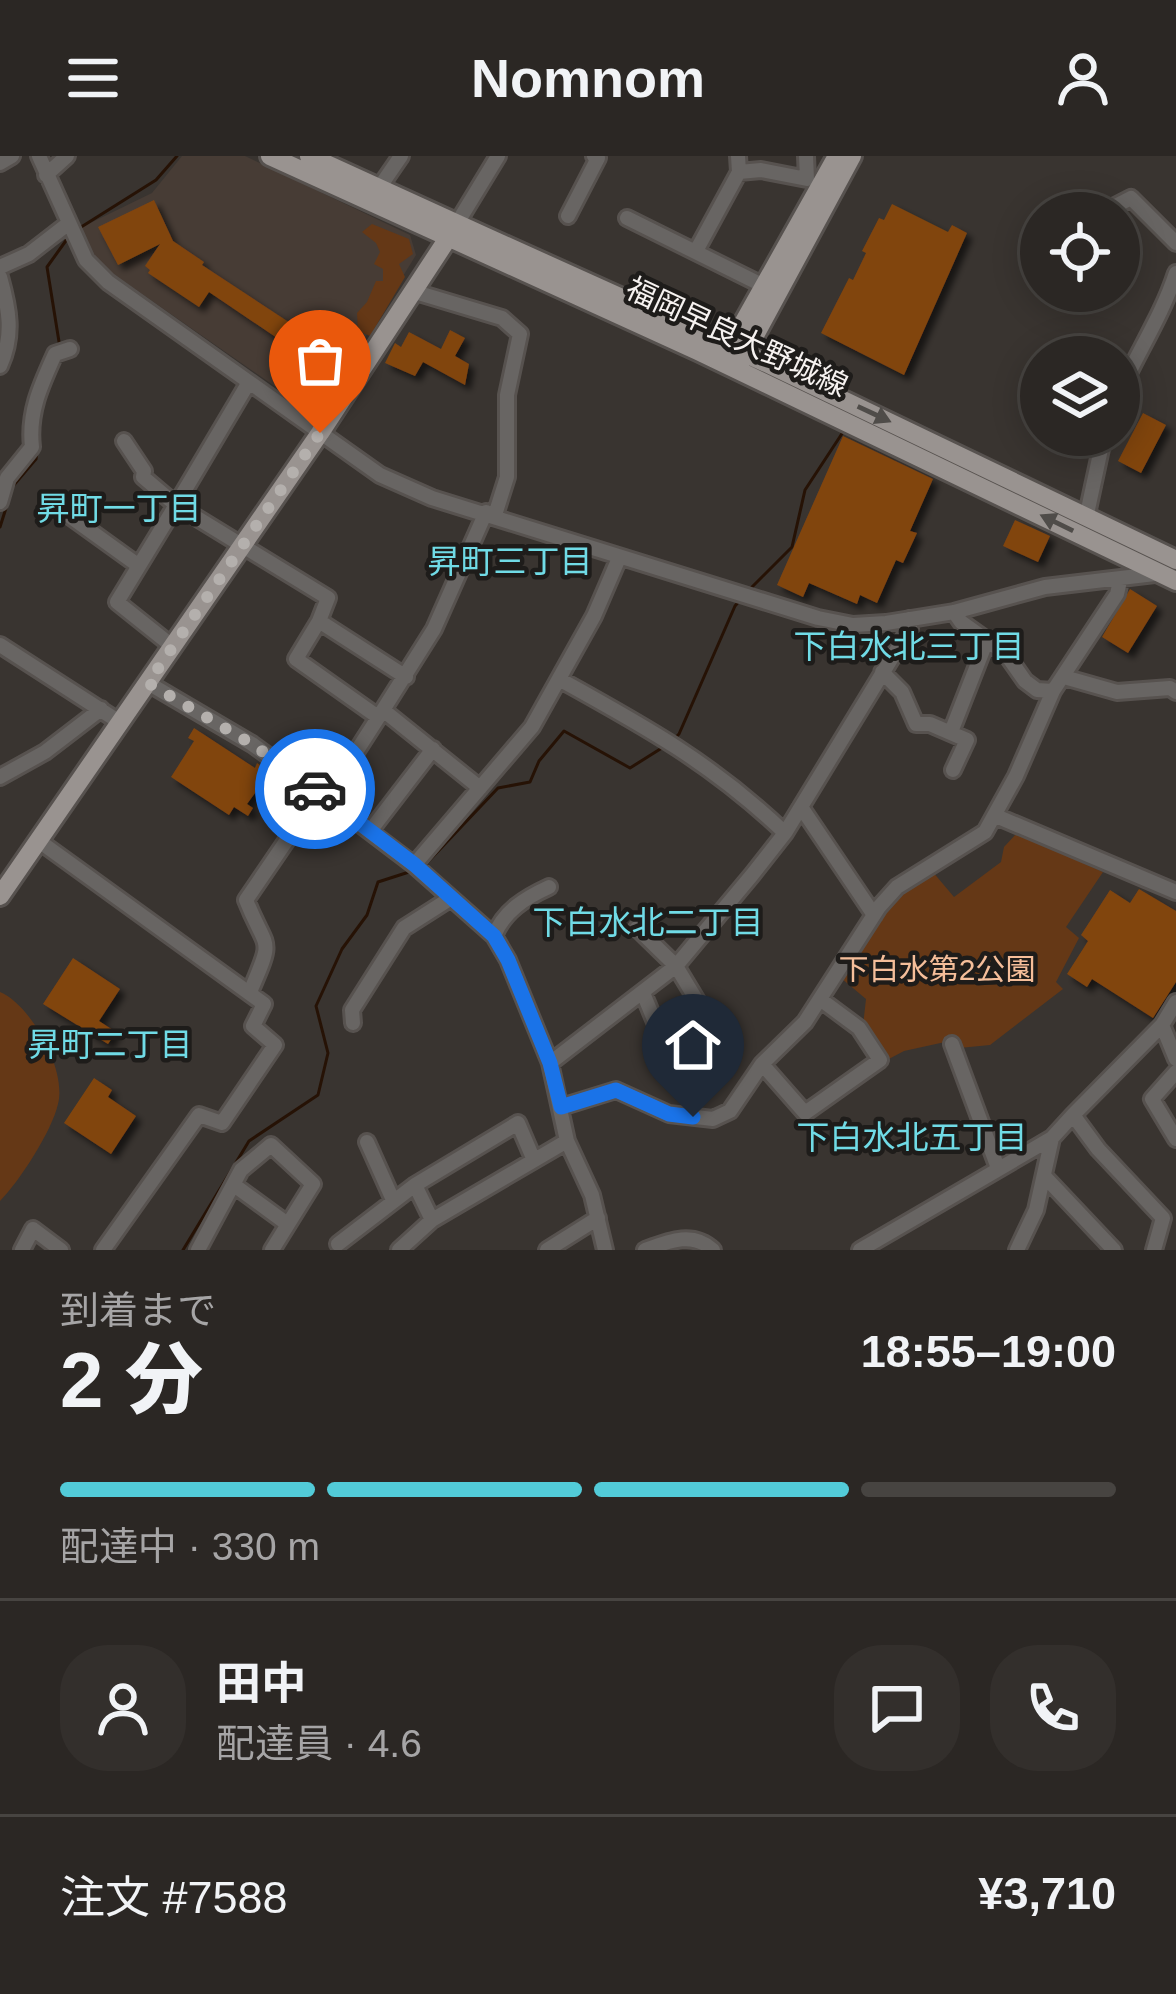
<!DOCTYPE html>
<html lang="ja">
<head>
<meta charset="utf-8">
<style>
  body { margin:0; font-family:Helvetica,"Noto Sans JP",sans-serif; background:#332f2c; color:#f1f3f6; height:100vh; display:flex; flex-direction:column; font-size:45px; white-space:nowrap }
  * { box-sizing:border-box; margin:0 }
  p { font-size:39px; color:#a6a5a6 }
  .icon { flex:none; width:66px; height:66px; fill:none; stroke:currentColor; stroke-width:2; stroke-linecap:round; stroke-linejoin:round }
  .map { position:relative; height:1094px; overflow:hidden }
  .sheet { display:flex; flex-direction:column; background:#2b2724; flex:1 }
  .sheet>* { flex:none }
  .fabs { position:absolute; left:1020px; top:36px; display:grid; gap:24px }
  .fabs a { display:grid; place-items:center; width:120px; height:120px; border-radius:50%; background:#2b2724; box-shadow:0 6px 30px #0003,0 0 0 3px #474441; font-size:60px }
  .pin { position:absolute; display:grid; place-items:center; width:102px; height:102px; color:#fff; margin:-123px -51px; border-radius:50% 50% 50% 0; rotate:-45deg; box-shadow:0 0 12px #0007 }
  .pin .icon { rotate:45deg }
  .courier { position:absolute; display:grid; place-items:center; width:120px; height:120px; margin:-60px; border:9px solid #1a73e8; border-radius:50%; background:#fff; color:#222; box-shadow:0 3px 15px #0007 }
  .head em { font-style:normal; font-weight:800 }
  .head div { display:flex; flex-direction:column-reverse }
  .head { display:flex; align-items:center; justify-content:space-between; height:204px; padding:0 60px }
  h1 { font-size:78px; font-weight:800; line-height:90px }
  .bar { display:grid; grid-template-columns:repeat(4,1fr); gap:18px 12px; align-content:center; height:144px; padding:0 60px }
  .bar i { height:15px; border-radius:9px; background:#474441 }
  .bar .selected { background:#52cbd8 }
  .bar p { grid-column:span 4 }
  .line { display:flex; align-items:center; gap:30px; padding:0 60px; border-top:3px solid #474441 }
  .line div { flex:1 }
  .round { display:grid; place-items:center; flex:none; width:126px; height:126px; border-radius:48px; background:#332f2c }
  header { display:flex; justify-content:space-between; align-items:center; height:156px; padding:0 60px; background:#2b2724; font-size:54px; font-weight:800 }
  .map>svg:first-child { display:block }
  .built { fill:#473c35 }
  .green { fill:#653816 }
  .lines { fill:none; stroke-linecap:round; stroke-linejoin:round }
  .stream { stroke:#261205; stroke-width:3 }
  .building { fill:#814411; filter:url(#shadow) }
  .minor-casing { stroke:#57524f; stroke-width:20 }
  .major-casing { stroke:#57524f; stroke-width:24 }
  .minor { stroke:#686563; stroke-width:14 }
  .major { stroke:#999390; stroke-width:18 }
  .oneway { fill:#4f4c49 }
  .done { stroke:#b4b0ad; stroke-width:12; stroke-dasharray:0 21.6 }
  .route { stroke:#1a73e8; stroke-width:15 }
  .labels { text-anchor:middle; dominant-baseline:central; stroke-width:9; stroke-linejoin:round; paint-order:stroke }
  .street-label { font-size:30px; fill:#f6f2f0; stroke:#1e1c1a }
  .park-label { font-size:30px; fill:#f5be9a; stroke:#1e1c1a }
  .neighbourhood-label { font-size:33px; fill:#70dbe6; stroke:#1e1c1a }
</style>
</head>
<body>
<header><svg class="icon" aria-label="menu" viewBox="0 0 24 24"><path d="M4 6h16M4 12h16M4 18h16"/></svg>Nomnom<svg class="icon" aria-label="person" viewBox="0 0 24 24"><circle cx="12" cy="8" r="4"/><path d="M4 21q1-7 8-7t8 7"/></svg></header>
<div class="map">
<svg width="1176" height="1094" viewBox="0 0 1176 1094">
  <defs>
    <filter id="shadow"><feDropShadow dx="5.5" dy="5.5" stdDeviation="3" flood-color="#0009"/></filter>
  </defs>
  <rect width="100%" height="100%" fill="#393430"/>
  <!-- built -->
  <path class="built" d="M182,0H245L410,79L416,99L319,256L309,254L96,106L80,72L152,37Z"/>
  <!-- green -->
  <path class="green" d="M372,68L409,83L413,98L399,108L405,121L370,180L358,175L357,157L367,146L376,125H383V113L374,108L380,96L376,87L362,76Z
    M1017,677L1103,716L1066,771L1079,782L1056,826L1063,833L990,889L949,893L945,886L904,895L885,905L863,870L866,843L841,822L899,734L932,715L954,741L1001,706L1004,691Z
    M0,836C31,849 67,914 58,948C52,975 19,1026 0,1045Z"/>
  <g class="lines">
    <!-- stream -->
    <path class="stream" d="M78,73L156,24L177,0
      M60,192L47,111L70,79
      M50,226L60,202
      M38,272L43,246
      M0,371L13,330L36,303L37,294
      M748,435L792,391L805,334L845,273
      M673,584L679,578L735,450L741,443
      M424,710L498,632L530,626L539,605L564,575L630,612L665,590
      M183,1094L249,985L318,939L328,897L316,850L342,793L367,759L378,726L409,716"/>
  </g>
  <!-- building -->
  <path class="building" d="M154,44L173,85L204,106L202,109L342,201L311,247L295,236L305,220L271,197L280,184L209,136L199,151L148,117L150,114L145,110L160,88L118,109L98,71Z
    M892,48L948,76L952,69L967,77L904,219L821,177L849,122L853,124L866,97L862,95L879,62L884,64Z
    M450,174L465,182L455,200L469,208L465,229L423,206L415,220L385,207L395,187L401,191L409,176L441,193Z
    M1143,257L1166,269L1141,317L1118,305Z
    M843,280L933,323L910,375L917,377L903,407L896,404L877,447L860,439L857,448L809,427L803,441L777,429Z
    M1015,364L1050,380L1038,406L1003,390Z
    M1130,433L1157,450L1128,497L1102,481Z
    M194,572L255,612L257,607L274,618L263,636L258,633L247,648L253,652L248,660L234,651L229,659L171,621L194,585L188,582Z
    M1139,733L1176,755V826L1153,862L1092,823L1087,831L1067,818L1088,785L1081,779L1110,734L1130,747Z
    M73,802L120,833L99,865L116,876L108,888L43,848Z
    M94,922L112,934L108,941L136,960L111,998L64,967Z"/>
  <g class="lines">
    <!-- minor casing -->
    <g class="minor-casing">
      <path id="minor" d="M39,0L86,104L108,126L380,319L432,342L818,462L853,469L886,467L954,456L1045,431L1163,417
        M0,7L12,0
        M739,16L761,14L807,23L806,0
        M46,19L67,0
        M379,32L401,0
        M1102,57L1131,42L1176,87
        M568,60L598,2L594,0
        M627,62L762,129
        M456,69L498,0
        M696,95L739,16L738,0
        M0,111L29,98L69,67
        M0,121C9,153 14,179 0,210
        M412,135L502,162L520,178L507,239V321L495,359
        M249,226L176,349L328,442L319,465L406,521
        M1119,238C1137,197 1162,160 1176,117
        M124,285L144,315L143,321L176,349L117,446L172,490
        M0,346L7,322L32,291C28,256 41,229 55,198L70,193
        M64,356L139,410
        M1087,358L1104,279
        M954,456L961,466L1006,498L1025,525L1037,534L1053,535
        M319,465L296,503L378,561
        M0,489L121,567
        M882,516L902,536L916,568H930L967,584L953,614
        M1064,521L1117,536L1170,532L1176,536
        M559,523C646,571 713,608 785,677
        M148,527L252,588L319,637L414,709L494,780L508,804L550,907L567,985L592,1039L605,1094
        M383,554L434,473L486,356
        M951,576L987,484
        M347,610L383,554L480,632
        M0,621L45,596L101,553
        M801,651L874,759
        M996,660L1176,736
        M370,675L433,593
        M39,685L264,848L253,870L275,889L222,967L199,959L103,1094
        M414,709L532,571L594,460L619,402
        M637,772L676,810L708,863
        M494,780C504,755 525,742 549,731
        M250,836C275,778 267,797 246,744L319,637
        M643,837L660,878
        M353,867L352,854L404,772L451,742
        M1162,869L1176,903
        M952,888L998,1012
        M550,907L676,810L752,719L785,677L910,472L909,463
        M762,908L805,957L880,904L859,872L820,843
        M1176,916L1152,943L1176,983
        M561,951L616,934L669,958L713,963L730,955L762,908L805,866L879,751L897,731L985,676L1016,620L1053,535L1117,438L1120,425
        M367,986L393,1044
        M533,1002L518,967L415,1029L432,1064L567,985
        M1046,1022L1114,1094
        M234,1029L286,1067
        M338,1088L415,1029
        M22,1094L33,1073L61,1094
        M198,1094L241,1014L271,989L313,1028L272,1094
        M399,1094L432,1064
        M547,1094L598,1062
        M645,1094C669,1085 693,1075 713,1094
        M860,1094L1052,982
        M1017,1094L1036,1054L1052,982L1073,959
        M1154,1094L1163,1062L1098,993L1073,959L1162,869L1176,846"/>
    </g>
    <!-- major casing -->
    <g class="major-casing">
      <path id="major" d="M270,0L698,195L1176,425
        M309,0C461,70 613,138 766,207L1176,404
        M723,203L837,0
        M740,207L852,0
        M0,740L320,277L454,73"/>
    </g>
    <!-- minor -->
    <use href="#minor" class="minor"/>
    <!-- major -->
    <use href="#major" class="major"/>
  </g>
  <!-- one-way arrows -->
  <defs><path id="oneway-solid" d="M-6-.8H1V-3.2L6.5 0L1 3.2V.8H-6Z" transform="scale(3)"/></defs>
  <g class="oneway">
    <use href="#oneway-solid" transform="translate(874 258) rotate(25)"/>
    <use href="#oneway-solid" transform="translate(1057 367) rotate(-154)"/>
  </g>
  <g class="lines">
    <!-- done -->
    <path class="done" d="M315,633L252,588L148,527L320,277"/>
    <!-- route -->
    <path class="route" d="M315,633L415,709L494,780L508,804L550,907L561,951L616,934L669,958L693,961"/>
  </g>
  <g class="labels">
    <!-- street labels -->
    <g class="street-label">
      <text transform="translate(737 181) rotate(25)">福岡早良大野城線</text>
    </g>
    <!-- park labels -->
    <g class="park-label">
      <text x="937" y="813">下白水第2公園</text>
    </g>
    <!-- neighbourhood labels -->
    <g class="neighbourhood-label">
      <text x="119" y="352">昇町一丁目</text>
      <text x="510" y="405">昇町三丁目</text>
      <text x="909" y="490">下白水北三丁目</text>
      <text x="648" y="766">下白水北二丁目</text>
      <text x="110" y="888">昇町二丁目</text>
      <text x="912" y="981">下白水北五丁目</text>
    </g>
  </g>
</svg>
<div class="fabs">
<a><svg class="icon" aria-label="locate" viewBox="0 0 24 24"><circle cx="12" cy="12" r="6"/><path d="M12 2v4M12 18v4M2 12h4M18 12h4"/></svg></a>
<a><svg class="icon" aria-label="layers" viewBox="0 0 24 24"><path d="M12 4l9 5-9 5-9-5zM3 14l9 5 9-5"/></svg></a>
</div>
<div class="pin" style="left:320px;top:277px;background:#ea580c"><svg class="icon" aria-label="bag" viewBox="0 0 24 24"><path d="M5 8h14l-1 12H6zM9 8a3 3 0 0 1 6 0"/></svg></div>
<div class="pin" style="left:693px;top:961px;background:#1f2937"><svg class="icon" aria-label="home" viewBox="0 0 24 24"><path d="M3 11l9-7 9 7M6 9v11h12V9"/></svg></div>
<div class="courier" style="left:315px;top:633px"><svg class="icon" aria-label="car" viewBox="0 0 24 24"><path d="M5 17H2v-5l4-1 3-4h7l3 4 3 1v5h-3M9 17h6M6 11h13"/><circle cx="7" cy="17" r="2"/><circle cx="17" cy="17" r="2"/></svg></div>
</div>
<section class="sheet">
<div class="head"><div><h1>2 分</h1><p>到着まで</p></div><em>18:55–19:00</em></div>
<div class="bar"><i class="selected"></i><i class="selected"></i><i class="selected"></i><i></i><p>配達中 · 330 m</p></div>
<div class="line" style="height:216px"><a class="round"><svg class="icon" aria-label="person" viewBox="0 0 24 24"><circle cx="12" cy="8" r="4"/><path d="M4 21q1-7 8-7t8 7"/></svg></a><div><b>田中</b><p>配達員 · 4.6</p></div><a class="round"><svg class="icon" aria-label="chat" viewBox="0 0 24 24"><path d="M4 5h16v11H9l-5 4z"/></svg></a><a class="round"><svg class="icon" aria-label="phone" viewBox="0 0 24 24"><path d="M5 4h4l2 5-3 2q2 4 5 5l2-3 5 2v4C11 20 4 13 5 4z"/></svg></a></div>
<div class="line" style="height:156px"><div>注文 #7588</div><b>¥3,710</b></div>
</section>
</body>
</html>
